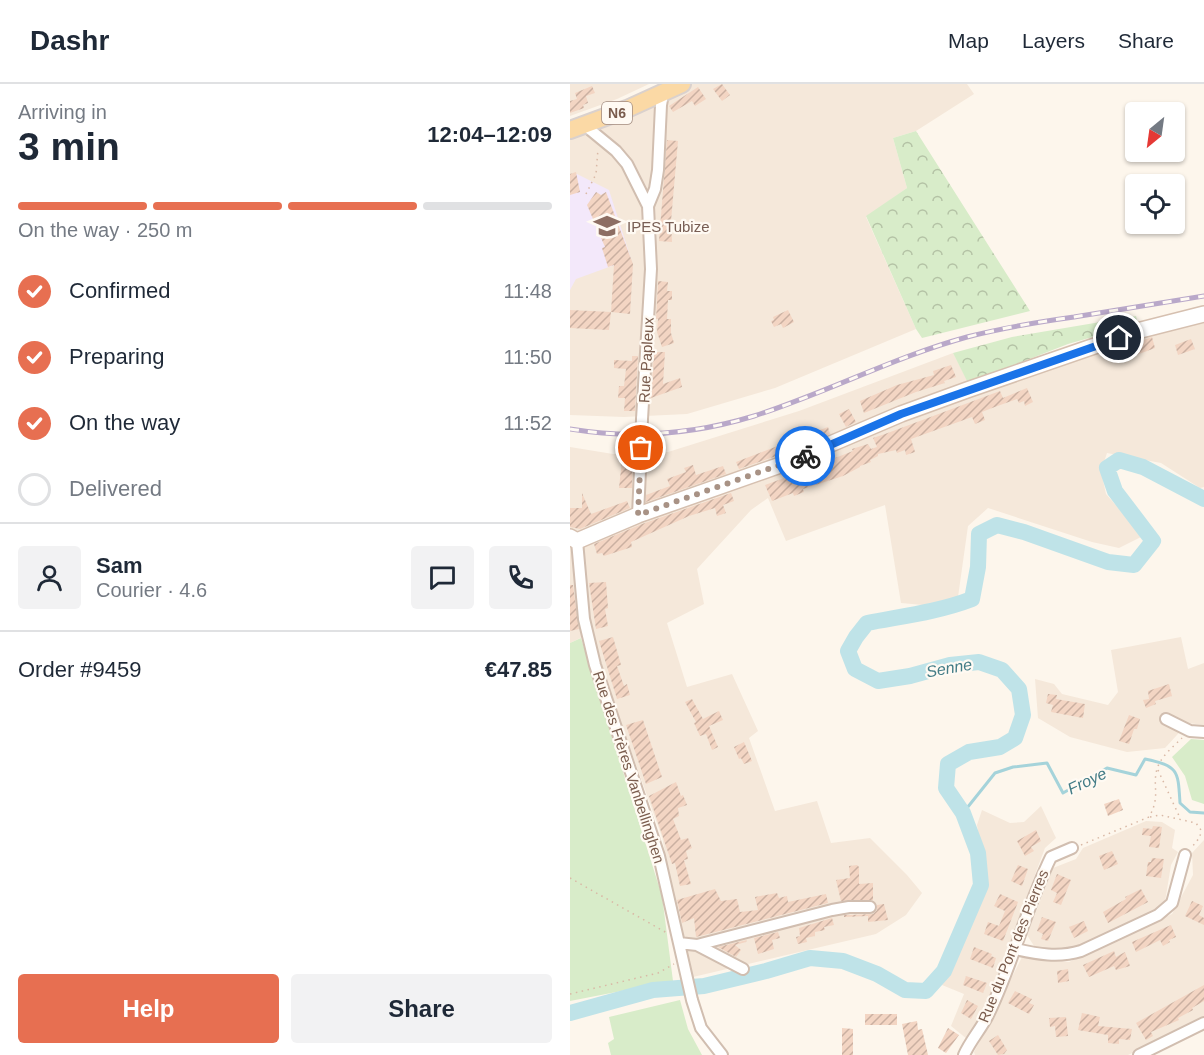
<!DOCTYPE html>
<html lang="en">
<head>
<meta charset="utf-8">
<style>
  body { margin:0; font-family:Arial,sans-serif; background:#f2f2f3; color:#1f2937; height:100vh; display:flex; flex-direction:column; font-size:22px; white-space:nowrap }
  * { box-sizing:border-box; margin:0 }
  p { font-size:20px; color:#747a83 }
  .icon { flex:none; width:33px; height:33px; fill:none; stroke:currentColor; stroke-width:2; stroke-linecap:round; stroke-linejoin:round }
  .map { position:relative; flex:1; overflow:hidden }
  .drawer { display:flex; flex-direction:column; background:#fff; width:570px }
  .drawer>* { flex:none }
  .needle { width:39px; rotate:209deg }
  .fabs { position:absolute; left:555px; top:18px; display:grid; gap:12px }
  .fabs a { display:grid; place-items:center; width:60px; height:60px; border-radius:6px; background:#fff; box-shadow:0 2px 4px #0004; font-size:30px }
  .pin { position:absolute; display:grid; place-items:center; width:51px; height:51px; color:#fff; margin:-26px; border:3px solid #fff; border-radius:50%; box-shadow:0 2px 6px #0007 }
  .courier { position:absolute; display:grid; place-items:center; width:60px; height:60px; margin:-30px; border:4px solid #1a73e8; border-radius:50%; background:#fff; color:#222; box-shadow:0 2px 8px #0007 }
  .head em { font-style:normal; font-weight:600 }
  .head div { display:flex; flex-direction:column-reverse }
  .head { display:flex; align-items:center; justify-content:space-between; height:102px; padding:0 18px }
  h1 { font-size:39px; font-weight:600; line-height:45px }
  .bar { display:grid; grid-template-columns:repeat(4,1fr); gap:9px 6px; align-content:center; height:72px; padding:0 18px }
  .bar i { height:8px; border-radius:4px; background:#e0e1e3 }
  .bar .active { background:#e76f51 }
  .bar p { grid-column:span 4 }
  .line { display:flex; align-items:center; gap:15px; padding:0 18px; border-top:2px solid #e0e1e3 }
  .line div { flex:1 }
  .round { display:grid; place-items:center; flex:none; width:63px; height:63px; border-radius:6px; background:#f2f2f3 }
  ol { padding:0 18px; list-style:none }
  li { display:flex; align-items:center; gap:18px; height:66px }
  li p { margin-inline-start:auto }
  li .icon { padding:6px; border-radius:50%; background:#e76f51; color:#fff; stroke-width:4 }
  li:last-child { color:#747a83 }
  li i { width:33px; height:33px; border:3px solid #e0e1e3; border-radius:50% }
  .primary-button { display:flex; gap:12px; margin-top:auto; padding:12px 18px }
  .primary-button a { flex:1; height:69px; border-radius:6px; background:#e76f51; color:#fff; font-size:24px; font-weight:600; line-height:69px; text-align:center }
  .primary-button a+a { background:#f2f2f3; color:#1f2937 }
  header { display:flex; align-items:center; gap:36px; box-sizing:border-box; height:84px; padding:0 30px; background:#fff; border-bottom:2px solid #e0e1e3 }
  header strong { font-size:28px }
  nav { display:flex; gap:33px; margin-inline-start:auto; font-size:21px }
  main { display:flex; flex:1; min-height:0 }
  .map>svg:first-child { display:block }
  .residential { fill:#f5e8da }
  .education { fill:#f3e8fa }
  .green { fill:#d8ecc9 }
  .forest { fill:url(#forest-crowns) }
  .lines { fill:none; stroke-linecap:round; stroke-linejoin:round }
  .stream { stroke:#a5d3da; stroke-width:3 }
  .river { stroke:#bfe3e8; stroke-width:16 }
  .building { fill:url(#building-hatch) }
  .street-casing { stroke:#d1beb0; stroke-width:14 }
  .secondary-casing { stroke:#d6c0b0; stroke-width:18 }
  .primary-casing { stroke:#dad1cd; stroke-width:20 }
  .path { stroke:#d9b8a5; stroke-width:1.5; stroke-dasharray:1.5 4.5; stroke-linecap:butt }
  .street { stroke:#fff; stroke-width:10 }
  .secondary { stroke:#fff; stroke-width:15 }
  .primary { stroke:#fbd9a5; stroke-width:16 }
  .rail-casing { stroke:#b9a8c9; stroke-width:5 }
  .rail { stroke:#fffaf3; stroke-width:3; stroke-dasharray:9; stroke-linecap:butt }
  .street-bridge-casing { stroke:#d1beb0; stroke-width:14; stroke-linecap:butt }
  .street-bridge { stroke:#fff; stroke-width:10 }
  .done { stroke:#a89285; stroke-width:6; stroke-dasharray:0 10.8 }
  .route { stroke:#1a73e8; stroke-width:8 }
  .labels { text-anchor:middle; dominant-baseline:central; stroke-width:4.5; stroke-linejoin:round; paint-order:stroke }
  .shield { fill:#fffaf3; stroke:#a28b7f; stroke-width:1.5 }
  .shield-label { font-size:14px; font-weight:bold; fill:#7a5c4d }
  .education-label { font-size:15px; fill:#785e54; stroke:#fffaf3; text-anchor:start }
  .street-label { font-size:15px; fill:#7a5c4d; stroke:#fffaf3 }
  .water-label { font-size:16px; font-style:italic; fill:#437c86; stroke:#fffaf3 }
</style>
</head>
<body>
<header>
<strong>Dashr</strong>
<nav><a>Map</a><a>Layers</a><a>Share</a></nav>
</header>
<main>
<section class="drawer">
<div class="head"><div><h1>3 min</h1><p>Arriving in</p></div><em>12:04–12:09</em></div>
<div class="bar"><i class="active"></i><i class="active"></i><i class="active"></i><i></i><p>On the way · 250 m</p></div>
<ol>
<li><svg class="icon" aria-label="check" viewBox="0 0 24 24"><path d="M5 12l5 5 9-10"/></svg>Confirmed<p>11:48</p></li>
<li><svg class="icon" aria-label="check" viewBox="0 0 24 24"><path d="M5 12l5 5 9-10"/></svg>Preparing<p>11:50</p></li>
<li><svg class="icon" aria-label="check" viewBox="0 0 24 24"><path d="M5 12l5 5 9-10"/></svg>On the way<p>11:52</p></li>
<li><i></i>Delivered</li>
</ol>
<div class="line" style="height:108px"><a class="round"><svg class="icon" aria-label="person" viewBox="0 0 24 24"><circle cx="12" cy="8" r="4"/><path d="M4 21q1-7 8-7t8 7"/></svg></a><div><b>Sam</b><p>Courier · 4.6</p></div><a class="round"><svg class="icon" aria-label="chat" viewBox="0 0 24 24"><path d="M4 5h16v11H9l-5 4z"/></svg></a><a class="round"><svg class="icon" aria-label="phone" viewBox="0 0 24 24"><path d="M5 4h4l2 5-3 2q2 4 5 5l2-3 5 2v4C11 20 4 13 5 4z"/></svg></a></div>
<div class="line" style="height:78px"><div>Order #9459</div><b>€47.85</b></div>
<div class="primary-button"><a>Help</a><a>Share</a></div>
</section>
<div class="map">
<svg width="634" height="971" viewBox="0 0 634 971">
  <defs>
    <pattern id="forest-crowns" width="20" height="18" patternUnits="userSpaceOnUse" patternTransform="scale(1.5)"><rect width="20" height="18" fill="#d8ecc9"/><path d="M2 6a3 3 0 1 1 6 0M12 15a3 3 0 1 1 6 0" fill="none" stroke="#b4c2a5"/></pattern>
    <pattern id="building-hatch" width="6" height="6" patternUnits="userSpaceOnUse" patternTransform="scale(1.5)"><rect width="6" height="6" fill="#f3d5c3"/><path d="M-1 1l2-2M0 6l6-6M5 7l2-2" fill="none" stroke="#cab0a1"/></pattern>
  </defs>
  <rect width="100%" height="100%" fill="#fdf6ec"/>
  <!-- residential -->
  <path class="residential" d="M0,0H79L47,15L0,32Z
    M121,0H397L404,10L346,47L323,54L337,104L296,133L346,245L205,304L117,330L54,333L0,331V53L42,41Z
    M634,239V403L630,404L591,379L537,369L531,387L536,410L573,452L549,464L522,458L418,424L398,442L388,513L353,521L331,519L315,421L216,457L198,414L181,426L127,485L134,520L97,539L117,603L162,590L188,647L179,654L205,727L247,717L261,759L300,754L337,791L352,809L336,831L306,850L123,893L108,834L92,753L29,578L23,548L0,559V363L43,370L98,368L229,327L383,269L405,311L592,248Z
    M611,553L618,585L634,579V641L618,639L595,664L557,668L500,653L468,634L465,595L484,600L492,610L538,621L548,608L541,566Z
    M471,722L486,754L475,764L415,924L397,955L381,942L394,910L372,901L417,802L407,741L412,726L440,739L454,738Z
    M576,737L592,738L605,746L602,764L608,768L601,781L594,824L502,866L466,865L457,851L483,784L506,775L513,764Z
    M634,756V936L558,971H405L404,968L452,873L499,878L602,830L623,791L622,769Z"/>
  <!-- education -->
  <path class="education" d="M7,90L39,106L61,175L6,195L0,206V92Z"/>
  <!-- green -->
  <path class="green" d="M11,554L92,812L103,897L0,917V559Z
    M621,655L634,656V720L622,716L615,692L602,673Z
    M110,916L118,945L132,971H41L38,959L44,955L39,933Z"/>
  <!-- forest -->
  <path class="forest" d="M346,47L460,227L352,254L346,245L296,132L337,104L323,54Z
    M566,232L568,240L498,260L398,299L383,269L442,253Z"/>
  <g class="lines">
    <!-- stream -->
    <path class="stream" d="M393,729L425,689L443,683L477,679L493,709L537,684L566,691L575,675C609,682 608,687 610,719L620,728L634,729"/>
    <!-- river -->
    <path class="river" d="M0,929L83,906L134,902L196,887L240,874L273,877L307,890L335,906L356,907L374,887L411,801L408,769L393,729L376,704L378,680L399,668L430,663L445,654L453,631L449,605L432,586L409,578L380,581L340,592L308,597L285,585L278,567L286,553L297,539C333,532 368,528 402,515L408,483L409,450L427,441L454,448L538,478L564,481L583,457L545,407L537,384L549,376L573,383L634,415"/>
  </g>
  <!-- building -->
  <path class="building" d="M152,0L160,11L152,17L143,5Z
    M22,2L25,9L16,12L18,19L13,21L14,24L0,29V17L7,15L5,9Z
    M128,3L136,15L125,22L122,17L103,28L99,22Z
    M97,56L108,57L101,137L102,158L89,157Z
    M6,88L10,108L0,111V90Z
    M26,108L31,111L36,108L63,180L60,230L41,228L44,181L38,183L32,164L35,163L17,121Z
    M88,197L98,198L97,207H102V216H98L97,235H101V249L104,259L92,263L87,248L88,235H86Z
    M0,226L41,228L39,246L0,244Z
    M218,226L224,238L213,244L211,240L204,243L201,237L204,236L203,233Z
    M582,253L585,264L545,279L541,267Z
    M621,255L625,265L608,271L605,261Z
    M84,268H95L93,300L110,294L112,303L81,314Z
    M62,272H68L65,327H54L55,314H48L49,302H54L56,285L44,284V276L62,277Z
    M381,281L386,293L374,297L375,299L346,308L294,329L290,317L327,301L364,291L363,287Z
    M457,304L463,318L455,322L454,317L449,319L447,315L422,324L412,328L415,336L405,340L402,333L341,355L345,368L336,371L335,366L327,369L326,366L308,370V372L300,376L301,378L290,382V383L273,392L233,405L234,408L224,412L223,409L202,417L195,401L266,375L265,374L283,367L282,365L298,360L301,365L307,363L303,354L315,350L430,307L433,314Z
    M279,325L286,338L276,343L269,330Z
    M258,343L260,350L212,370L169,385L166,378Z
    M52,376H63L62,404H49Z
    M123,381L126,391L153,382L156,390L76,418V411L100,402L97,395L116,388L114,384Z
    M12,409L21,430L57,417L60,424L10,445L0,443V424H12Z
    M161,409L164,417L153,421L156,429L147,432L145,424L119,432L61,458L62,463L34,472L32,469L27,470L24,460L72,440Z
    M36,498L38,524L35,525L38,542L26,545L19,499Z
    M0,501H3L9,545L0,547Z
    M43,553L51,581L47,582L54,602L57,600L60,611L47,615L29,557Z
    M599,600L602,612L585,617L586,620L576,624L573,616L579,615L578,607Z
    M478,610L487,611L486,615L515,620L513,634L481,628L483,621L476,619Z
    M122,615L133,635L149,627L153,636L139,642L148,663L142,666L136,650L130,652L124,639L126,638L115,618Z
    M559,631L570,635L567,645H564L559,660L549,657Z
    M73,636L92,693L76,700L56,641Z
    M174,658L182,677L174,680L171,674L169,675L164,663Z
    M106,698L111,712L113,711L117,721L108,724L109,732L103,735L111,756L118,754L122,764L116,767L118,775L114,776L121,800L110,802L105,779L102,780L79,712Z
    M549,715L553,726L538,732L534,720Z
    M583,742L592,743L589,764L579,763L581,752L572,751L573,744L582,745Z
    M466,746L471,757L461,763L464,767L455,772L447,757Z
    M542,767L548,780L534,786L529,772Z
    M582,774L594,775L591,794L576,792L578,778H581Z
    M287,781L289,783V800L303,799V816L271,817L266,796L280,794L279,782Z
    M448,781L458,785L452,802L441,797Z
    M487,790L501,796L491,821L483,818L487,809L481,806Z
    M145,805L151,817L167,815L170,828L188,826L185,813L207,809L209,814L217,812L218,818L256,810L258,819L126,853L124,834L112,839L107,816Z
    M571,805L578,818L538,839L533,828L556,815L555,813Z
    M430,810L448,818L433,857L414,850L418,838L429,842L435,827L424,822Z
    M622,817L633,822L629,831L634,834V841L615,832Z
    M314,820L318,836L298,838V832L274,833V831H280L303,830L307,826V821Z
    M472,833L486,838L478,857L471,855L473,850L467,847Z
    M262,834L264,841L254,843L255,846L245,848V852L236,854L237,858L228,860L226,853L230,852L229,844Z
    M514,837L518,847L504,854L499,843Z
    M601,841L606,853L599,856L600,858L593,862L590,856L566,868L562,858Z
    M208,848L210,854L202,856L204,865L188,870L184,854Z
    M177,856L176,858L165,861L171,866L166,873L148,863Z
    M404,863L422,870L421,872L426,874L423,884L400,875Z
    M544,867L546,873L555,868L560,882L546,886L544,882L519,893L513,881Z
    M498,885L499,897L488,899L487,887Z
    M396,892L417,899L413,909L393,901Z
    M634,901V917L622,924L623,926L608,934L609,936L581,948L583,952L576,956L566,939Z
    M445,907L462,915L459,919L464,921L459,930L438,919Z
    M397,916L408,922L401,935L391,929Z
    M512,929L530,933L528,942L562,945L560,956L549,955V960L538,959V951L508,946Z
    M295,930H327V941H295Z
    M496,933L498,952L486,953L485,942L480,943L479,934Z
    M347,937L348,946L352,945L358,971H338L332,940Z
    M272,944L283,945V971H272Z
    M378,944L389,951L376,969L368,964Z
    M428,951L437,966L434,970L428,971L419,957Z"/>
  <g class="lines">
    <!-- street casing -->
    <g class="street-casing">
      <path id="street" d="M12,39L46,67L57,80L78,122
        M72,335L81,185L78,122L85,105L88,86L91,21L93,10L96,5
        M68,431L71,364
        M7,457L14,535L25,581L89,772L122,916L131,944L152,971
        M596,635L620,647L634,648
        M109,859L127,861L262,826L279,823H300
        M127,861L173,885
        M445,865C468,870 488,874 511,867L588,831L602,819L615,771
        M394,971C400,957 411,945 418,931C443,880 456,824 481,773L502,764
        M569,971L634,939"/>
    </g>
    <!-- secondary casing -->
    <g class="secondary-casing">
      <path id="secondary" d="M0,453L7,457L68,431L216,379L331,330L397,306L571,246L634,230"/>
    </g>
    <!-- primary casing -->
    <g class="primary-casing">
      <path id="primary" d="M0,46L57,25L112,0"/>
    </g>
    <!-- path -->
    <path class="path" d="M16,110L26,90L28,65
      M588,686L610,734
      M580,733L590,731L626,739L631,746L630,753L622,763
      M511,761L579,733C591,712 582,703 587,685C591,672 603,663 612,654
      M0,794L97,849
      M0,910L88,889L104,880"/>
    <!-- street -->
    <use href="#street" class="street"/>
    <!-- secondary -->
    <use href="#secondary" class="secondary"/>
    <!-- primary -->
    <use href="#primary" class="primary"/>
    <!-- rail casing -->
    <g class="rail-casing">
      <path id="rail" d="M0,345C61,355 125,350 184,332C256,309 324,273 397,253C432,244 468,238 504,233C547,226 591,219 634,212"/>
    </g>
    <!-- rail -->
    <use href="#rail" class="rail"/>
    <!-- street-bridge casing -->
    <g class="street-bridge-casing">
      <path id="street-bridge" d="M71,364L72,335"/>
    </g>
    <!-- street-bridge -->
    <use href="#street-bridge" class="street-bridge"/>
  </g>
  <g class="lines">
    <!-- done -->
    <path class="done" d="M71,364L68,431L235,372"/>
    <!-- route -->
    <path class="route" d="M235,372L331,330L549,254"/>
  </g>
  <!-- icons -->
  <defs>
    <g id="school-bare" transform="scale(2.07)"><path d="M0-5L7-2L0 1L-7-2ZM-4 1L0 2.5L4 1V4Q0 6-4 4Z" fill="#8d6e63" stroke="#fffaf3" stroke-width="2.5" paint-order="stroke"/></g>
  </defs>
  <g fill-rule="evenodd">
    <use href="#school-bare" x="37" y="142"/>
  </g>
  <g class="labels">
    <!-- shield labels -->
    <rect class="shield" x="32" y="18" width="30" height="22" rx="4.5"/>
    <g class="shield-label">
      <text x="47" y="29">N6</text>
    </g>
    <!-- education labels -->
    <g class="education-label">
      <text x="57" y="142">IPES Tubize</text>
    </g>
    <!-- street labels -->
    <g class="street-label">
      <text transform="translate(76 276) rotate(-87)">Rue Papleux</text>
      <text transform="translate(59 683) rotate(72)">Rue des Frères Vanbellinghen</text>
      <text transform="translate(443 862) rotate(-68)">Rue du Pont des Pierres</text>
    </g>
    <!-- water labels -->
    <g class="water-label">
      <text transform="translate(379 584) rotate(-10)">Senne</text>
      <text transform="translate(517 697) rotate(-25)">Froye</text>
    </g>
  </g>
</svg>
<div class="fabs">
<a><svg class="needle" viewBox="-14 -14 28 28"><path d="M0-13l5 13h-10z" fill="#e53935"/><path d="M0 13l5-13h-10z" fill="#747a83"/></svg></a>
<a><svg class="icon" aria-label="locate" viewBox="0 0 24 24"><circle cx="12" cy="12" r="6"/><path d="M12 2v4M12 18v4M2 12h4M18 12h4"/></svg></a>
</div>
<div class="pin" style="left:71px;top:364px;background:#ea580c"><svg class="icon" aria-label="bag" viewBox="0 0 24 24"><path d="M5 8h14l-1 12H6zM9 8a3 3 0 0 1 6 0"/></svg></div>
<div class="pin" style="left:549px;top:254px;background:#1f2937"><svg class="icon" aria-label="home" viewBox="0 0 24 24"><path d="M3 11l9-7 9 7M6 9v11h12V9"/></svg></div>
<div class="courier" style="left:235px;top:372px"><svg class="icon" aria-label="bike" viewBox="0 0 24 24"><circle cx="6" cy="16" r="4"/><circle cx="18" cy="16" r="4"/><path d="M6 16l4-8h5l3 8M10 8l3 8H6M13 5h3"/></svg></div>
</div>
</main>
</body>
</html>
